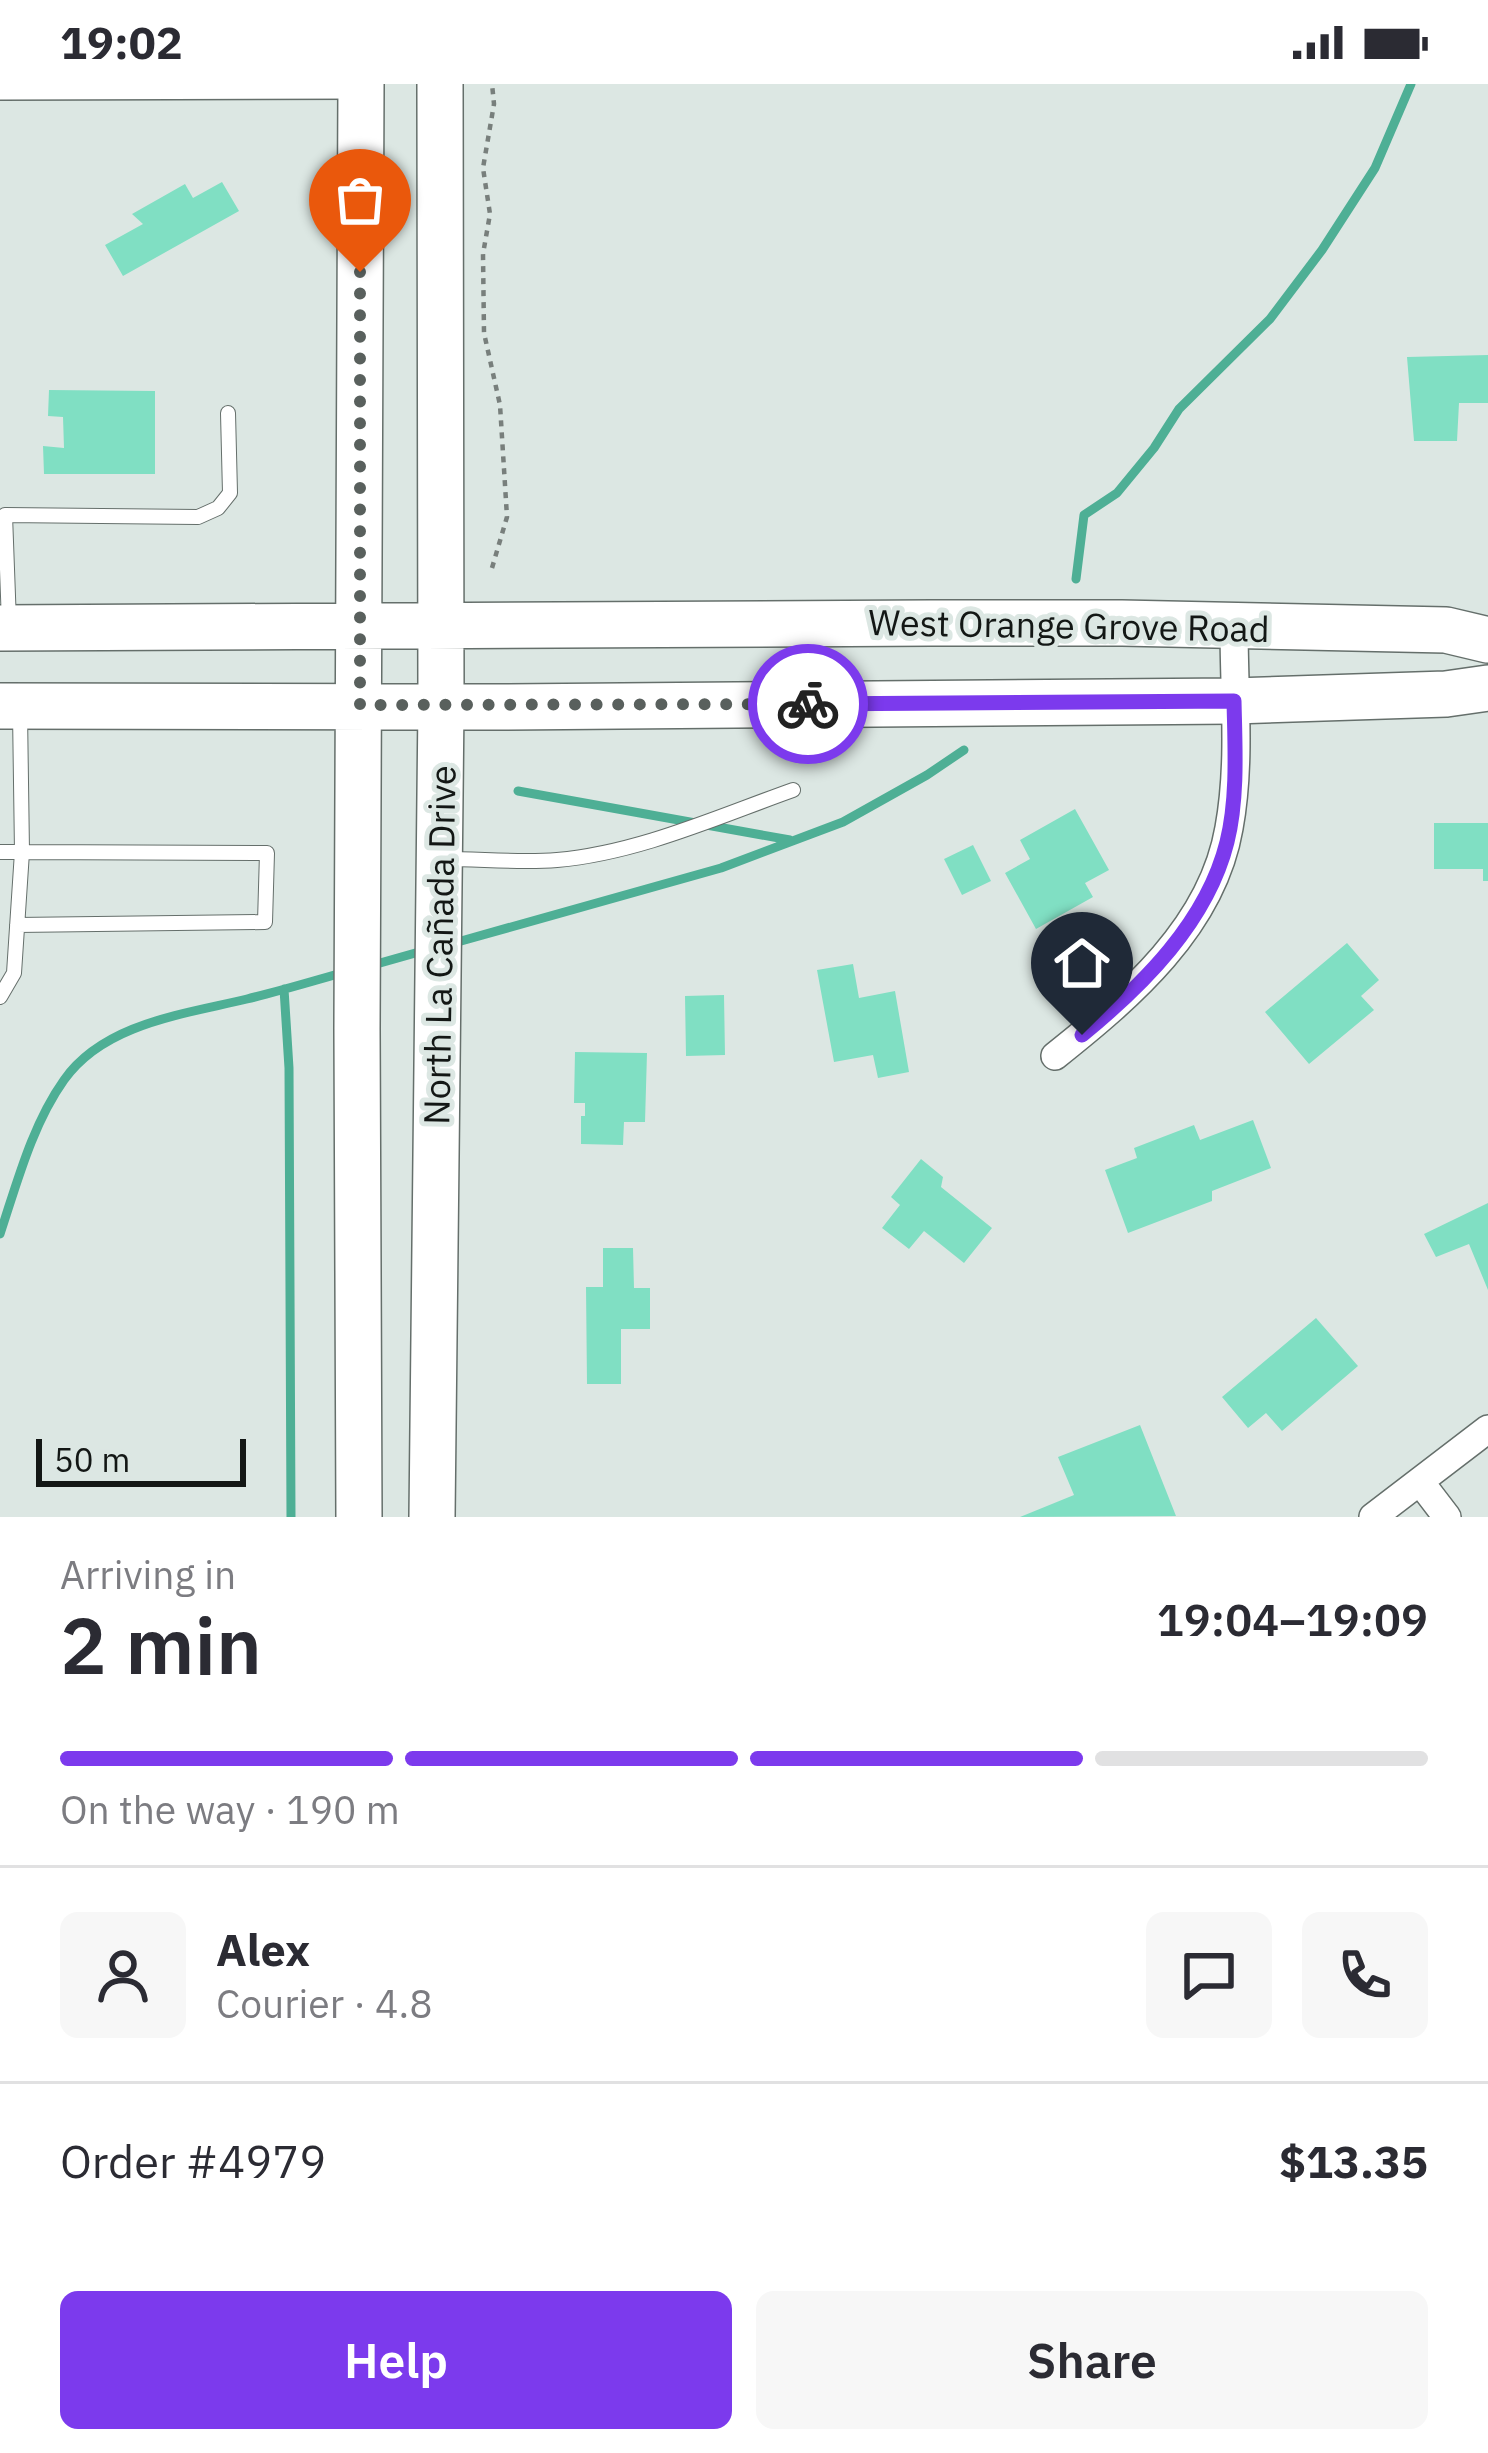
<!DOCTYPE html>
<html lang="en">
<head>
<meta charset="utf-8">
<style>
  body { margin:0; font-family:"IBM Plex Sans",sans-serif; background:#f7f7f7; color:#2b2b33; height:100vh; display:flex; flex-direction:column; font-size:45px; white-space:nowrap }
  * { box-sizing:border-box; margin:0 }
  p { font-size:39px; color:#7c7c81 }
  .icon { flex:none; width:66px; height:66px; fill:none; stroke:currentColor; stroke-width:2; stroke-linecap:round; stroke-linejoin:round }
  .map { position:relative; height:1433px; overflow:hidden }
  .drawer { display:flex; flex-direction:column; background:#fff; flex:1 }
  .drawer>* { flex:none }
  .scale { position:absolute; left:36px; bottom:30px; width:210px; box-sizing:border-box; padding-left:12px; border:6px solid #131715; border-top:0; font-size:33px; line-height:42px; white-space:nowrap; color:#131715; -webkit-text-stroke:9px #dce7e3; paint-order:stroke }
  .pin { position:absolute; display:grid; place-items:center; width:102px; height:102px; color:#fff; margin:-123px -51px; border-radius:50% 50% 50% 0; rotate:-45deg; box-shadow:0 0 12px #0007 }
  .pin .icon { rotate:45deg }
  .courier { position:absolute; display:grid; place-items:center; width:120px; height:120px; margin:-60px; border:9px solid #7c3aed; border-radius:50%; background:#fff; color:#222; box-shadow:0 3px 15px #0007 }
  .overview em { font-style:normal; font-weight:600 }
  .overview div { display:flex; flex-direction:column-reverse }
  .overview { display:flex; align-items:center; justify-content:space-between; height:204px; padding:0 60px }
  h1 { font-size:78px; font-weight:600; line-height:90px }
  .bar { display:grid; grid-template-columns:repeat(4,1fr); gap:18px 12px; align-content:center; height:144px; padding:0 60px }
  .bar i { height:15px; border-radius:9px; background:#e1e1e2 }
  .bar .selected { background:#7c3aed }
  .bar p { grid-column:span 4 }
  .line { display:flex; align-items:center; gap:30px; padding:0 60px; border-top:3px solid #e1e1e2 }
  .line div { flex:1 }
  .round { display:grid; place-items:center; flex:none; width:126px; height:126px; border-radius:18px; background:#f7f7f7 }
  .button { display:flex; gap:24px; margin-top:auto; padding:24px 60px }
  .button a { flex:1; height:138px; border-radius:18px; background:#7c3aed; color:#fff; font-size:48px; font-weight:600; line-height:138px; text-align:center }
  .button a+a { background:#f7f7f7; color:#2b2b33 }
  .status { display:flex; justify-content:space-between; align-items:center; height:84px; padding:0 60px; background:#fff; direction:ltr }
  .status svg { height:33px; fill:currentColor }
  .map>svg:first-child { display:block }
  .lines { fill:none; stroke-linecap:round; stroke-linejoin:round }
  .stream { stroke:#4eaf95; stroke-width:9 }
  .building { fill:#80dfc3 }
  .service-casing { stroke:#656f6b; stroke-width:16 }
  .minor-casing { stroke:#656f6b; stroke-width:30 }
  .primary-casing { stroke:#656f6b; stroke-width:48 }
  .path { stroke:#787f7c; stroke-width:4.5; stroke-dasharray:6 6; stroke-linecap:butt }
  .service { stroke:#fff; stroke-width:14 }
  .minor { stroke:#fff; stroke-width:27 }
  .primary { stroke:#fff; stroke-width:45 }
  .done { stroke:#59605d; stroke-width:12; stroke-dasharray:0 21.6 }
  .route { stroke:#7c3aed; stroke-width:15 }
  .labels { text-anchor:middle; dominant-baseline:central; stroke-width:10; stroke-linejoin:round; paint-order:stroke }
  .street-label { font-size:36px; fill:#131715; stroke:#dce7e3 }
</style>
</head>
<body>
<div class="status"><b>19:02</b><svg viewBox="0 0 49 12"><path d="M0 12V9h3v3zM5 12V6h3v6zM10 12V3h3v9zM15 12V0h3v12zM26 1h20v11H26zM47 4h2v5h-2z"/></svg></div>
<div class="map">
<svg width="1488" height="1433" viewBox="0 0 1488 1433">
  <rect width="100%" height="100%" fill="#dce7e3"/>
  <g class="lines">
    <!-- stream -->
    <path class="stream" d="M1076,495L1084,431L1117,409L1154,364L1179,325L1270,235L1322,166L1375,84L1411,0
      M518,707L790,756
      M454,859L721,784L843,738L927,691L964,666
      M373,881L426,866
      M284,905L289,984L291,1433
      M0,1150C17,1099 32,1041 64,996C104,939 185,930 247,915C280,907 313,897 345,888"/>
  </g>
  <!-- building -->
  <path class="building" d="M222,98L239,127L123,192L105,161L143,140L132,130L185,100L193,114Z
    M1488,271V319H1459L1457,357H1414L1407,273Z
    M49,306L155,307V390H44L43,362L64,364L63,333L48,332Z
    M1075,725L1109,786L1085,799L1093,813L1036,845L1005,789L1030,775L1020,756Z
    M1434,739H1488V797H1483V785H1434Z
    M973,761L991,797L962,811L944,775Z
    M1347,859L1379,896L1361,912L1374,926L1309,980L1265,928Z
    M853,880L859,914L895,907L909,988L878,994L873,971L834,978L817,886Z
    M724,911L725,971L686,972L685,912Z
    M575,968L647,969L645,1038H624L623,1061L581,1060V1032H585V1019H574Z
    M1253,1036L1271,1084L1212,1107V1117L1128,1149L1105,1086L1137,1074L1134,1064L1194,1041L1200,1056Z
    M921,1075L943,1093L941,1103L992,1144L964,1179L924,1147L909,1165L882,1144L900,1121L891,1113Z
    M1488,1119V1206L1469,1160L1436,1173L1424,1150Z
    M603,1164H633L634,1204H650V1245H621V1300H587L586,1203H603Z
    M1316,1234L1358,1282L1282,1347L1266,1329L1248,1344L1222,1313Z
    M1140,1341L1176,1432L1020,1433L1074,1411L1058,1373Z"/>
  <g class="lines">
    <!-- service casing -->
    <g class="service-casing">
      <path id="service" d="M9,539L5,431L198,433L218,424L230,409L228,329
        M0,768H22L14,889L0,913
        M444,775C481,775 520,779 557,776C638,769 717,733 793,706
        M17,841L265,838L267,769L22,768L20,628"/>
    </g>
    <!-- minor casing -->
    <g class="minor-casing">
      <path id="minor" d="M0,2L361,1
        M1055,972C1129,913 1212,843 1229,744C1241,679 1234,609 1234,543
        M1421,1399L1447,1433
        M1373,1433L1488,1345"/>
    </g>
    <!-- primary casing -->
    <g class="primary-casing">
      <path id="primary" d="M0,544L931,539H1122L1446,546L1488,556
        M0,622L506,623L1234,617L1446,610L1488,604
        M359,1433L357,945L361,0
        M432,1433L441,621L440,0"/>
    </g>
    <!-- path -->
    <path class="path" d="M492,484L507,433L500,321L484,249L483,170L490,130L483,84L494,20L492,0"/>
    <!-- service -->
    <use href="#service" class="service"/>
    <!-- minor -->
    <use href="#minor" class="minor"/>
    <!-- primary -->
    <use href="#primary" class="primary"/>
  </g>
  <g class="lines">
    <!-- done -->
    <path class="done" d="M360,188V621L808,620"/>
    <!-- route -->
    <path class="route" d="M808,620L1234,617C1235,663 1238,714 1227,758C1207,838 1143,901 1082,951"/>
  </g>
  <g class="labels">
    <!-- street labels -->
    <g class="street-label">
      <text transform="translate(1069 541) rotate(1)">West Orange Grove Road</text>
      <text transform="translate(439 861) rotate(-89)">North La Cañada Drive</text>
    </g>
  </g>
</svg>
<div class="scale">50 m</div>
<div class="pin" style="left:360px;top:188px;background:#ea580c"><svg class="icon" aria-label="bag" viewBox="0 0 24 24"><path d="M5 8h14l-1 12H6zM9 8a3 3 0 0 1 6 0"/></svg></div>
<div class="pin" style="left:1082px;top:951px;background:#1f2937"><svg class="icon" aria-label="home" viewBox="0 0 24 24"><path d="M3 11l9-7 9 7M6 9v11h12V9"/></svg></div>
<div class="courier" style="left:808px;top:620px"><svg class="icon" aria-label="bike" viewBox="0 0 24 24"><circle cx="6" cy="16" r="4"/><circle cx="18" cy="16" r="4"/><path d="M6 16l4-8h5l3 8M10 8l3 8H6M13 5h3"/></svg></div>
</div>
<section class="drawer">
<div class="overview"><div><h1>2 min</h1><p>Arriving in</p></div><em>19:04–19:09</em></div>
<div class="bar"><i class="selected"></i><i class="selected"></i><i class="selected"></i><i></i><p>On the way · 190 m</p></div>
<div class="line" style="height:216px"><a class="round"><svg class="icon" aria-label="person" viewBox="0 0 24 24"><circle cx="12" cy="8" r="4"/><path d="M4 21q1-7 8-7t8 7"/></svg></a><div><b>Alex</b><p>Courier · 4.8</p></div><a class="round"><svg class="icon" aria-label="chat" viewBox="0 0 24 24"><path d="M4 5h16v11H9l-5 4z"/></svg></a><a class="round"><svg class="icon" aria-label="phone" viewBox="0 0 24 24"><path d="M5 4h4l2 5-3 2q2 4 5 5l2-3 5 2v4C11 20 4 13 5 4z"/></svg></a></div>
<div class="line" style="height:156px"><div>Order #4979</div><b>$13.35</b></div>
<div class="button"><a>Help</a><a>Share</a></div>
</section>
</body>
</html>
